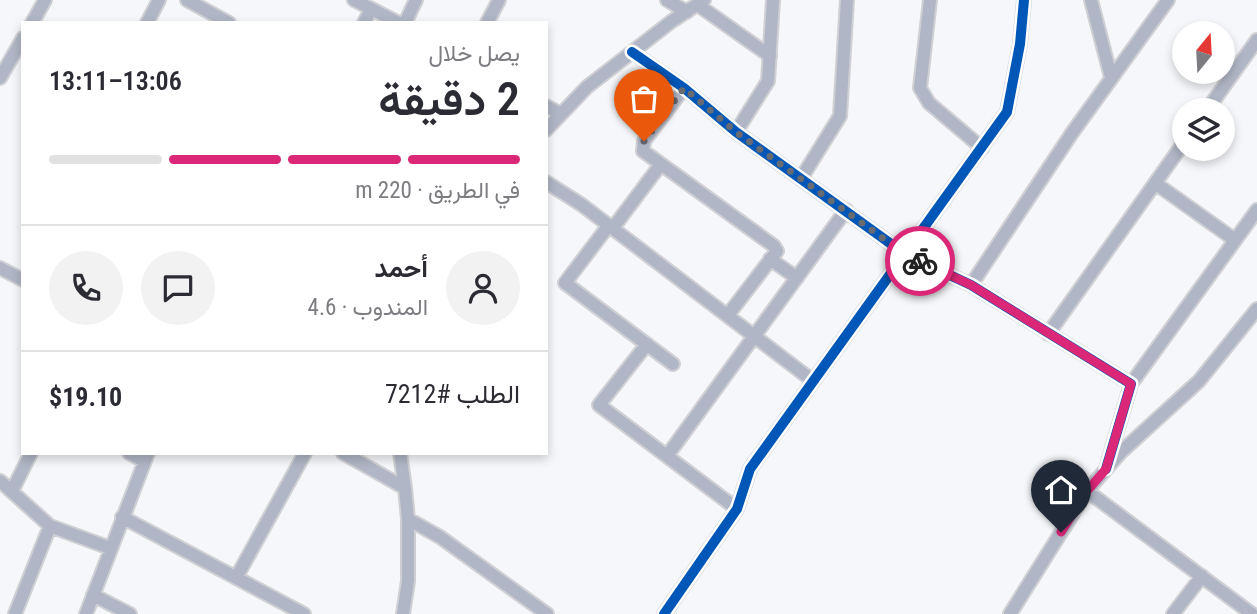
<!DOCTYPE html>
<html lang="ar">
<head>
<meta charset="utf-8">
<style>
  body { margin:0; font-family:"Roboto Condensed",Vazirmatn,sans-serif; background:#f2f2f3; color:#2b2b33; direction:rtl; height:100vh; display:flex; flex-direction:column; font-size:26px; white-space:nowrap }
  * { box-sizing:border-box; margin:0 }
  p { font-size:23px; color:#7c7c81 }
  .icon { flex:none; width:38px; height:38px; fill:none; stroke:currentColor; stroke-width:2; stroke-linecap:round; stroke-linejoin:round }
  .map { position:relative; flex:1; overflow:hidden; direction:ltr }
  .panel { position:absolute; left:21px; top:21px; width:527px; height:434px; display:flex; flex-direction:column; background:#fff; border-radius:0px; box-shadow:0 4px 10px #0003; direction:rtl }
  .panel>* { flex:none }
  .needle { width:46px; rotate:18deg }
  .fabs { position:absolute; left:1172px; top:21px; display:grid; gap:14px }
  .fabs a { display:grid; place-items:center; width:63px; height:63px; border-radius:50%; background:#fff; box-shadow:0 4px 10px #0003; font-size:35px }
  .pin { position:absolute; display:grid; place-items:center; width:60px; height:60px; color:#fff; margin:-72px -30px; border-radius:50% 50% 50% 0; rotate:-45deg; box-shadow:0 0 7px #0007 }
  .pin .icon { rotate:45deg }
  .courier { position:absolute; display:grid; place-items:center; width:70px; height:70px; margin:-35px; border:5px solid #db2777; border-radius:50%; background:#fff; color:#222; box-shadow:0 2px 9px #0007 }
  .overview em { font-style:normal; font-weight:600 }
  .overview div { display:flex; flex-direction:column-reverse }
  .overview { display:flex; align-items:center; justify-content:space-between; height:119px; padding:0 28px }
  h1 { font-size:46px; font-weight:600; line-height:52px }
  .bar { display:grid; grid-template-columns:repeat(4,1fr); gap:10px 7px; align-content:center; height:84px; padding:0 28px }
  .bar i { height:9px; border-radius:5px; background:#e1e1e2 }
  .bar .on { background:#db2777 }
  .bar p { grid-column:span 4 }
  .line { display:flex; align-items:center; gap:18px; padding:0 28px; border-top:2px solid #e1e1e2 }
  .line div { flex:1 }
  .round { display:grid; place-items:center; flex:none; width:74px; height:74px; border-radius:37px; background:#f2f2f3 }
  .map>svg:first-child { display:block }
  .lines { fill:none; stroke-linecap:round; stroke-linejoin:round }
  .minor-casing { stroke:#d0d0d4; stroke-width:16 }
  .minor { stroke:#b0b6c5; stroke-width:12 }
  .cycleway-casing { stroke:#fff; stroke-width:15 }
  .cycleway { stroke:#0057b8; stroke-width:10 }
  .done { stroke:#696b73; stroke-width:7; stroke-dasharray:0 12.6 }
  .route { stroke:#db2777; stroke-width:9 }
</style>
</head>
<body>
<div class="map">
<svg width="1257" height="614" viewBox="0 0 1257 614">
  <rect width="100%" height="100%" fill="#f6f7fa"/>
  <g class="lines">
    <!-- minor casing -->
    <g class="minor-casing">
      <path id="minor" d="M187,0L229,23
        M354,0L399,23
        M667,0L687,12
        M930,0L920,88L929,103L982,148
        M1091,0L1111,77
        M698,5L770,56
        M32,23L45,0
        M147,23L159,0
        M364,23L371,9
        M405,23L416,0
        M487,23L499,0
        M632,52L684,88L736,132L905,254L971,285L1131,384L1106,469
        M0,78L23,38
        M684,88L644,141L643,151L774,246L777,251L728,315
        M546,106L561,114
        M1207,110L1257,40
        M546,130L587,87L672,21L704,0
        M736,132L768,81L773,0
        M802,177L840,116L847,0
        M546,182L582,205L813,381
        M1155,183L1235,240
        M609,225L565,283L673,364
        M613,228L661,164
        M770,259L797,278
        M0,268L23,280
        M971,285L1072,133L1168,0
        M1048,334L1185,141
        M647,344L599,405L737,509
        M1131,384L1257,210
        M129,453L144,461
        M343,453L405,488L408,519
        M400,453L405,488
        M667,456L846,210
        M0,481L50,526L110,548
        M12,491L31,453
        M1087,491L1121,452L1199,381L1257,309
        M122,517L304,614
        M236,578L305,453
        M93,595L130,614
        M15,614L50,526
        M86,614L148,453
        M403,614L408,581V519L440,537L547,614
        M664,614L737,509L750,469L1007,112L1020,44L1024,0
        M1010,614L1087,491L1252,614
        M1173,614L1202,576"/>
    </g>
    <!-- minor -->
    <use href="#minor" class="minor"/>
    <!-- cycleway casing -->
    <g class="cycleway-casing">
      <path id="cycleway" d="M632,52L684,88L736,132L905,254L971,285L1131,384L1106,469
        M664,614L737,509L750,469L1007,112L1020,44L1024,0"/>
    </g>
    <!-- cycleway -->
    <use href="#cycleway" class="cycleway"/>
  </g>
  <g class="lines">
    <!-- done -->
    <path class="done" d="M644,141L684,88L736,132L905,254L920,261"/>
    <!-- route -->
    <path class="route" d="M920,261L971,285L1131,384L1106,469L1087,491L1061,532"/>
  </g>
</svg>
<div class="fabs">
<a><svg class="needle" viewBox="-14 -14 28 28"><path d="M0-13l5 13h-10z" fill="#e53935"/><path d="M0 13l5-13h-10z" fill="#7c7c81"/></svg></a>
<a><svg class="icon" aria-label="layers" viewBox="0 0 24 24"><path d="M12 4l9 5-9 5-9-5zM3 14l9 5 9-5"/></svg></a>
</div>
<div class="pin" style="left:644px;top:141px;background:#ea580c"><svg class="icon" aria-label="bag" viewBox="0 0 24 24"><path d="M5 8h14l-1 12H6zM9 8a3 3 0 0 1 6 0"/></svg></div>
<div class="pin" style="left:1061px;top:532px;background:#1f2937"><svg class="icon" aria-label="home" viewBox="0 0 24 24"><path d="M3 11l9-7 9 7M6 9v11h12V9"/></svg></div>
<div class="courier" style="left:920px;top:261px"><svg class="icon" aria-label="bike" viewBox="0 0 24 24"><circle cx="6" cy="16" r="4"/><circle cx="18" cy="16" r="4"/><path d="M6 16l4-8h5l3 8M10 8l3 8H6M13 5h3"/></svg></div>
<section class="panel">
<div class="overview"><div><h1>2 دقيقة</h1><p>يصل خلال</p></div><em>13:06–13:11</em></div>
<div class="bar"><i class="on"></i><i class="on"></i><i class="on"></i><i></i><p>في الطريق · 220 m</p></div>
<div class="line" style="height:126px"><a class="round"><svg class="icon" aria-label="person" viewBox="0 0 24 24"><circle cx="12" cy="8" r="4"/><path d="M4 21q1-7 8-7t8 7"/></svg></a><div><b>أحمد</b><p>المندوب · 4.6</p></div><a class="round"><svg class="icon" aria-label="chat" viewBox="0 0 24 24"><path d="M4 5h16v11H9l-5 4z"/></svg></a><a class="round"><svg class="icon" aria-label="phone" viewBox="0 0 24 24"><path d="M5 4h4l2 5-3 2q2 4 5 5l2-3 5 2v4C11 20 4 13 5 4z"/></svg></a></div>
<div class="line" style="height:91px"><div>الطلب #7212</div><b>$19.10</b></div>
</section>
</div>
</body>
</html>
